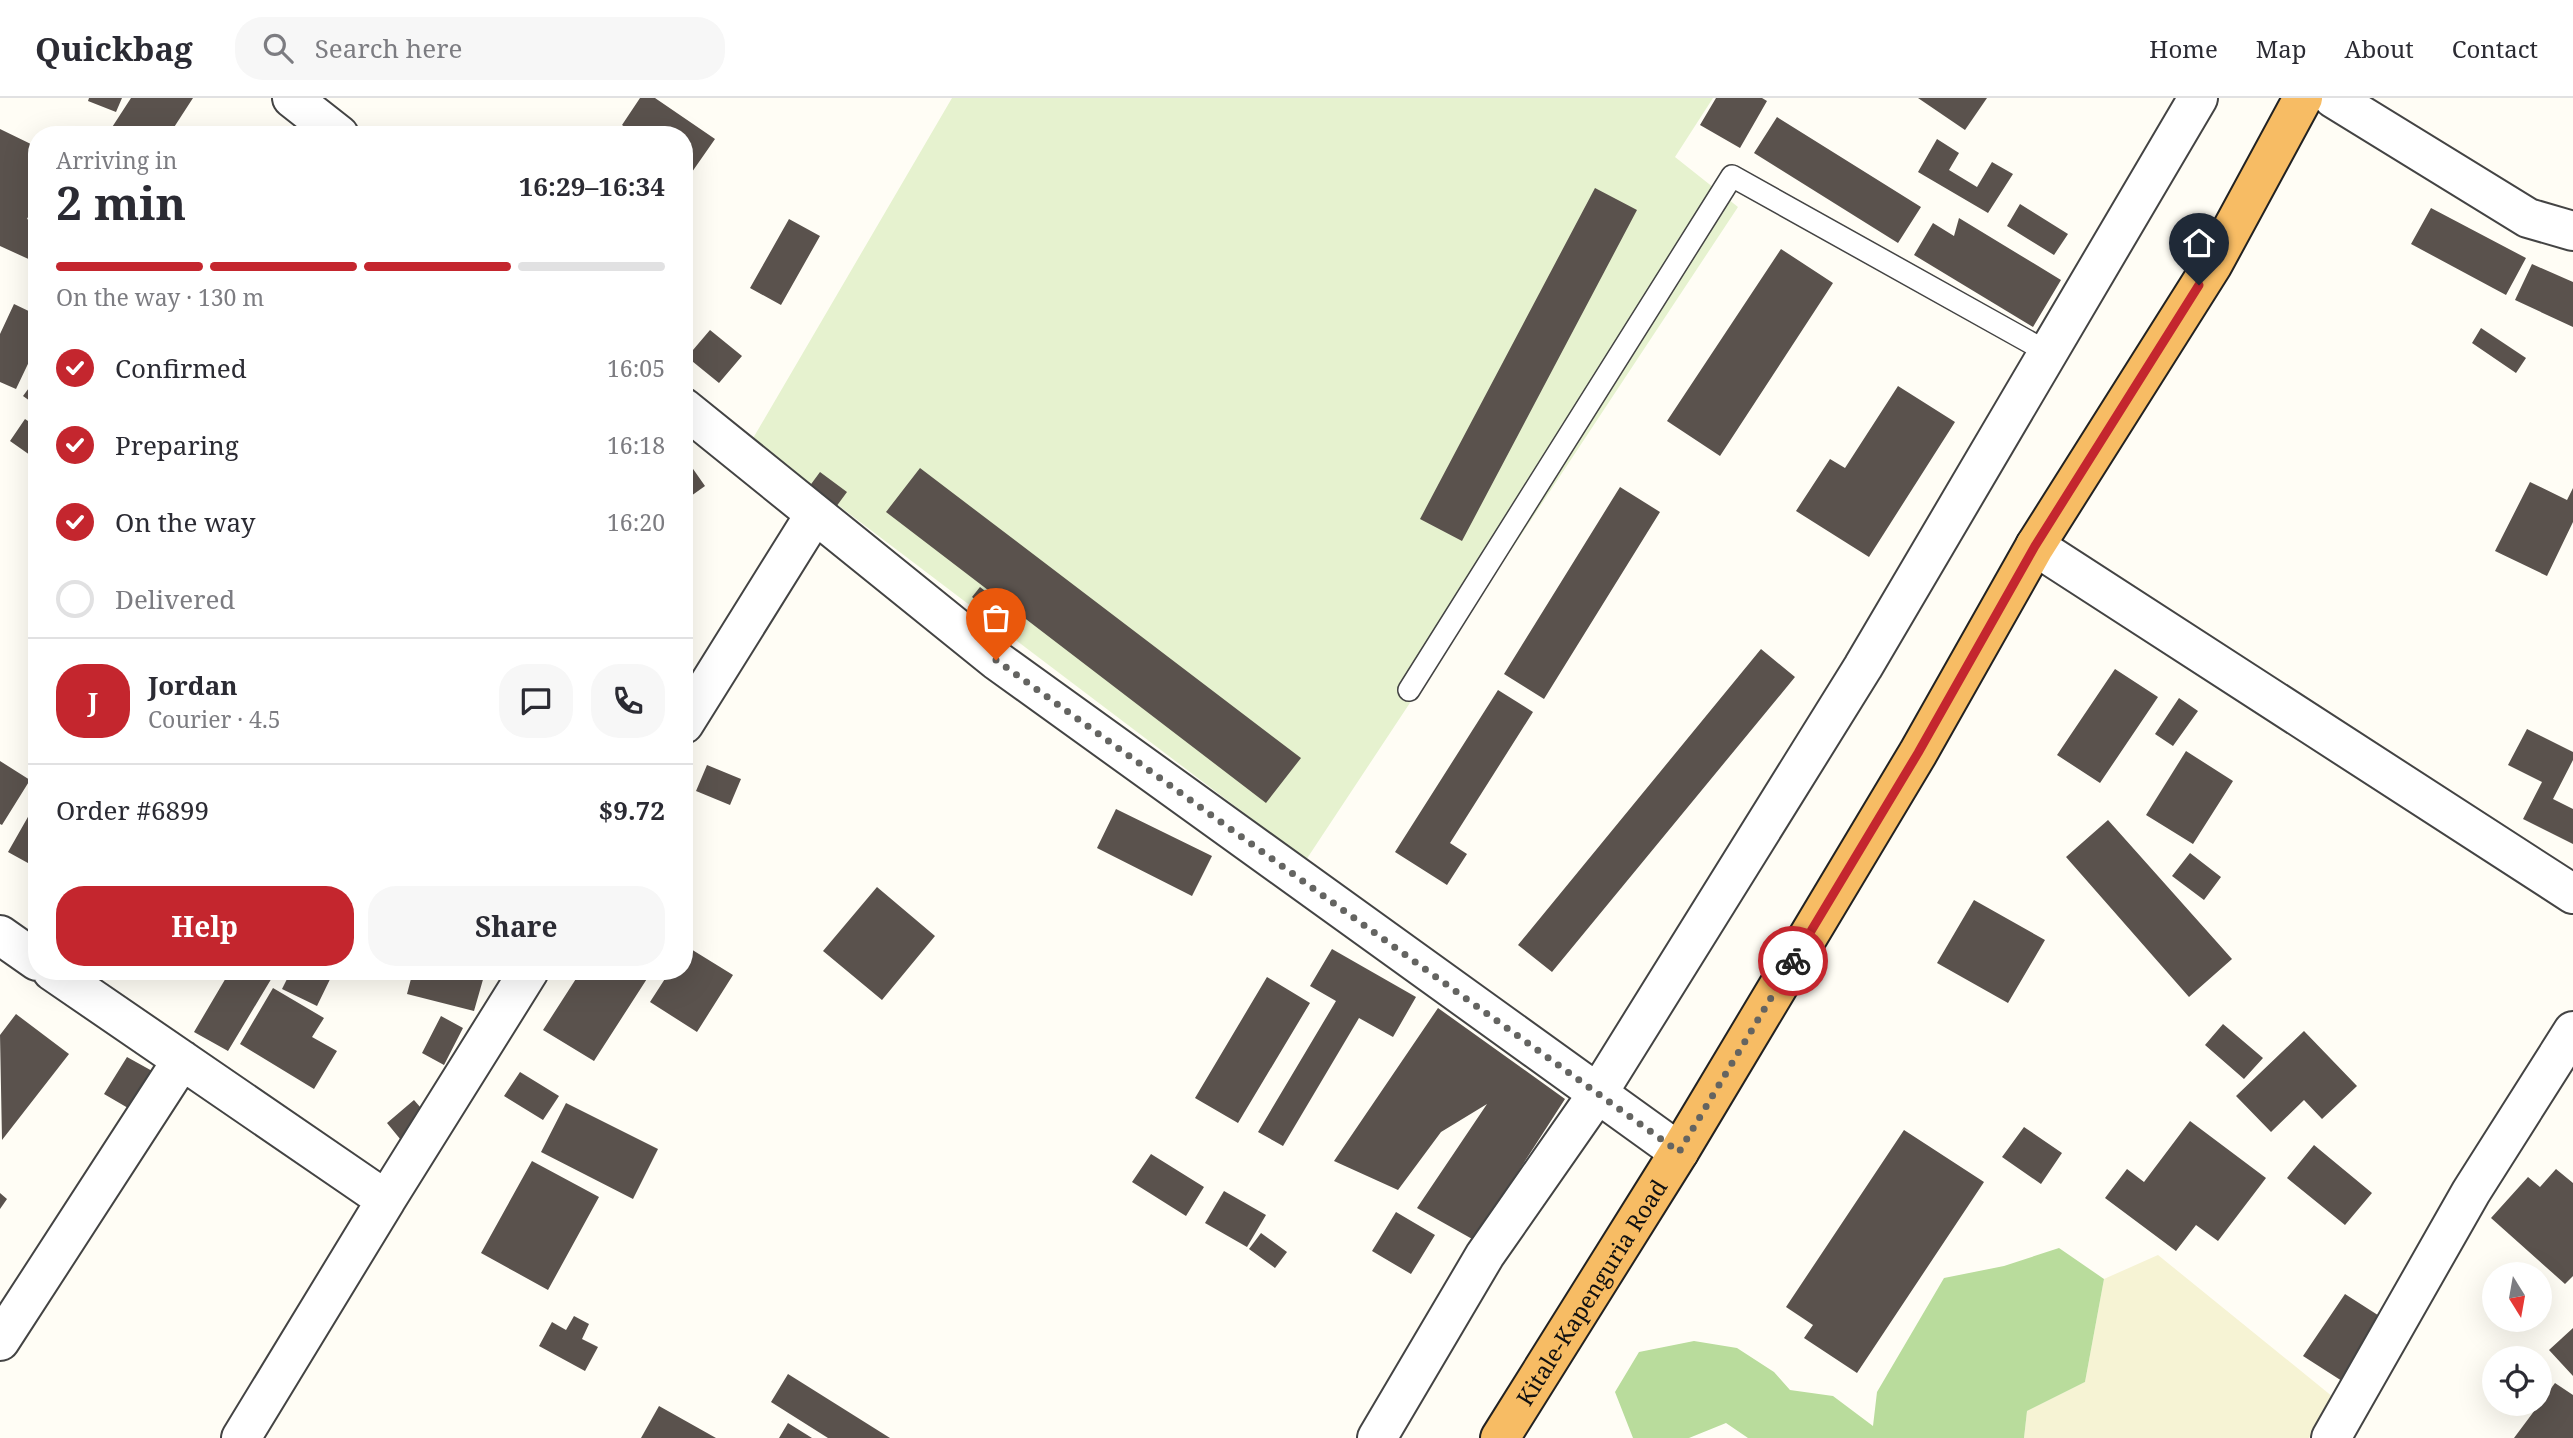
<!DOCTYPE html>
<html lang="en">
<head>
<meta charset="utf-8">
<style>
  body { margin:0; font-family:"Noto Serif",serif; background:#f7f7f7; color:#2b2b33; height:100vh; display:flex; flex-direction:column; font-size:26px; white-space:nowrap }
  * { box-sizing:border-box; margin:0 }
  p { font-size:23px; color:#7c7c81 }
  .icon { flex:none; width:38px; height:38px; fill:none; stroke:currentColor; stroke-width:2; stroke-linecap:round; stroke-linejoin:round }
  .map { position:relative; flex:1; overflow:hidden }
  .drawer { position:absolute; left:28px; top:28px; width:665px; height:854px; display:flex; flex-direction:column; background:#fff; border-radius:28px; box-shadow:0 7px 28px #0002 }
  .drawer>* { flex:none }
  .needle { width:46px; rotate:169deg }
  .tools { position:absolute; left:2482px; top:1164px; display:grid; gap:14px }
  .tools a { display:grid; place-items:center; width:70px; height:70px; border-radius:50%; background:#fff; box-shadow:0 7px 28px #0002; font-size:35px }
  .pin { position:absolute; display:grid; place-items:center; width:60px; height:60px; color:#fff; margin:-72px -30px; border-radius:50% 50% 50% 0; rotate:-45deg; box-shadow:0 0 7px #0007 }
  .pin .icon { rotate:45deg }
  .courier { position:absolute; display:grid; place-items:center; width:70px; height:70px; margin:-35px; border:5px solid #c4262e; border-radius:50%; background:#fff; color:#222; box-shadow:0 2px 9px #0007 }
  .head em { font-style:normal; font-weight:700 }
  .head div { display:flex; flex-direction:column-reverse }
  .head { display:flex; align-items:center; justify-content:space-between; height:119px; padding:0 28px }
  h1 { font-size:46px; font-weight:700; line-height:52px }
  .bar { display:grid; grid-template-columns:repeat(4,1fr); gap:10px 7px; align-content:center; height:84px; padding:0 28px }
  .bar i { height:9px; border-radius:5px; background:#e1e1e2 }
  .bar .on { background:#c4262e }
  .bar p { grid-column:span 4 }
  .line { display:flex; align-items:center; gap:18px; padding:0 28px; border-top:2px solid #e1e1e2 }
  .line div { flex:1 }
  .round { display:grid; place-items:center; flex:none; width:74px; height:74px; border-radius:28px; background:#f7f7f7 }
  ol { padding:0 28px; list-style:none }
  li { display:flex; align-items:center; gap:21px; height:77px }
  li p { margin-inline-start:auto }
  li .icon { padding:7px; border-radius:50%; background:#c4262e; color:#fff; stroke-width:4 }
  li:last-child { color:#7c7c81 }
  li i { width:38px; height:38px; border:4px solid #e1e1e2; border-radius:50% }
  .primary-button { display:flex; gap:14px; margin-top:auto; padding:14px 28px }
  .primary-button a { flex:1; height:80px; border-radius:28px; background:#c4262e; color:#fff; font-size:28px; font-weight:700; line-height:80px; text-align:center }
  .primary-button a+a { background:#f7f7f7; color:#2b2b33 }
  header { display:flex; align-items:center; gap:42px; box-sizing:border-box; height:98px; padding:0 35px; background:#fff; border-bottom:2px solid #e1e1e2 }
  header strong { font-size:33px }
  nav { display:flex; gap:38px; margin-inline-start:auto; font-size:24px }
  .search { width:490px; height:63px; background:#f7f7f7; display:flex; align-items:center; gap:18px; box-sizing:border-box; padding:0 24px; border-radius:28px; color:#7c7c81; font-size:26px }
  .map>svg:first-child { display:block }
  .farmland { fill:#f6f3d4 }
  .forest { fill:#b9dc9c }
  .pitch { fill:#e6f2cf }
  .building { fill:#5a524d }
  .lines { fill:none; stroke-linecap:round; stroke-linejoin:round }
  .service-casing { stroke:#444; stroke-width:24 }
  .minor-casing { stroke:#444; stroke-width:42 }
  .trunk-casing { stroke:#222; stroke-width:42 }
  .service { stroke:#fff; stroke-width:21 }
  .minor { stroke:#fff; stroke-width:38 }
  .trunk { stroke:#f7bc64; stroke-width:38 }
  .done { stroke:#646461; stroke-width:7; stroke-dasharray:0 12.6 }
  .route { stroke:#c4262e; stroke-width:9 }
  .labels { text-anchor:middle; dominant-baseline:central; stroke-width:7; stroke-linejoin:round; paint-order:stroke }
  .street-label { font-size:23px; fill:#111; stroke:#fff }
</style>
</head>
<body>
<header>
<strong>Quickbag</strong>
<div class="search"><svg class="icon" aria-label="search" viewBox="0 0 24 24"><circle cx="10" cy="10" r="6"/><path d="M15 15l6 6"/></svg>Search here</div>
<nav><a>Home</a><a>Map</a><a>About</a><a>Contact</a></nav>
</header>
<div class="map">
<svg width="2573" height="1340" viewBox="0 0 2573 1340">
  <rect width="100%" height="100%" fill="#fffdf5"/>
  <!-- farmland -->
  <path class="farmland" d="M2158,1157L2333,1299L2309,1340H2024L2027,1313L2085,1284L2104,1181Z"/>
  <!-- forest -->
  <path class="forest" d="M2059,1150L2104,1181L2085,1284L2027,1313L2024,1340H1748L1726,1325L1689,1340H1633L1615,1294L1639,1254L1694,1243L1737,1250L1774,1274L1790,1292L1833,1298L1873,1328L1877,1294L1944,1180L2004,1168Z"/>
  <!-- pitch -->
  <path class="pitch" d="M952,0H1713L1675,59L1738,109L1306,762L752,342Z"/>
  <!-- building -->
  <path class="building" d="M89,0H122L116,14L88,3Z
    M131,0H193L169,37H107Z
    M640,0H655L715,41L692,74L684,69V37H636L622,27Z
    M1716,0H1762L1767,3L1740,50L1700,27Z
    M1918,0H1987L1965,32Z
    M1777,19L1921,109L1898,145L1754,55Z
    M0,31L37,49V102L27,121L37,126L35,164L0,148Z
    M1937,41L1959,55L1949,72L1977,89L1992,64L2013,76L1988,115L1918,74Z
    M1595,90L1637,112L1462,443L1420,421Z
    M2020,106L2068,136L2054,157L2007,128Z
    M2431,110L2526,160L2506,197L2411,146Z
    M1959,120L2061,182L2033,229L1914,157L1933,125L1954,138Z
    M789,121L820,138L781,207L750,190Z
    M1781,151L1833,185L1720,358L1667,323Z
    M2532,166L2573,184V229L2515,202Z
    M14,206L37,217V247L16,291L0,284V236Z
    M2481,230L2526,260L2516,275L2472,245Z
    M710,232L742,258L719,285L687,259Z
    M37,279V308L23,298Z
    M1898,288L1955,324L1869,459L1796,413L1830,361L1845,370Z
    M25,321L37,329V362L10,343Z
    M684,358L705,388L684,403Z
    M920,370L1301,660L1266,705L886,414Z
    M820,374L847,394L833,413L806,393Z
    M2530,384L2567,402L2573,390V424L2547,478L2495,453Z
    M1620,389L1660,414L1544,601L1504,576Z
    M980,489L1008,511L1000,520L972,499Z
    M1761,551L1795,579L1552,874L1518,847Z
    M2115,571L2158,599L2100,685L2057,657Z
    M1498,592L1533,614L1450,745L1467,756L1447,787L1395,754Z
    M2179,600L2198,613L2173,648L2155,636Z
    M2527,631L2573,654V662L2553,701L2573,711V746L2523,721L2542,684L2508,667Z
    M2186,653L2233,683L2193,746L2146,717Z
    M0,663L30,682L2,727L0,726Z
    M707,667L741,681L730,707L696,693Z
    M37,703V770L8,754Z
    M1116,711L1212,758L1192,798L1097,750Z
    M2108,722L2232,861L2189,899L2066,759Z
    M2190,755L2221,779L2204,802L2172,778Z
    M877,789L935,838L882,902L823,853Z
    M1974,802L2045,842L2008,905L1937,865Z
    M686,848L733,877L697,934L650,904L670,873H684Z
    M1332,851L1416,899L1393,939L1359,920L1283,1048L1258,1034L1336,903L1310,888Z
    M230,873H276L228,953L194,934Z
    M291,873H334L317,908L282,891Z
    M413,873H465L484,878L474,913L407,896Z
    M581,873H652L594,963L543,932Z
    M1267,879L1310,905L1238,1025L1195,1000Z
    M273,890L324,920L312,939L337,953L314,991L240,946Z
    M1438,910L1565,1001L1474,1142L1417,1110L1487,1006L1441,1034L1398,1092L1334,1063Z
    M16,916L69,956L2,1042L0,937Z
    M441,918L463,930L444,967L422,955Z
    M2223,926L2263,960L2244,981L2205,947Z
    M2304,933L2357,988L2322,1021L2304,1002L2271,1034L2236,998Z
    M127,959L163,979L140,1017L104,996Z
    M520,974L559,998L543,1022L504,998Z
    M414,1002L433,1024L405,1047L387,1025Z
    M566,1005L658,1051L633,1101L541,1054Z
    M2190,1023L2266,1080L2218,1143L2196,1127L2176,1153L2105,1100L2127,1071L2144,1084Z
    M2024,1029L2062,1055L2041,1086L2002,1059Z
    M1904,1032L1984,1084L1857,1275L1804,1240L1813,1227L1786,1209Z
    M2314,1047L2372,1095L2345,1127L2287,1080Z
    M1151,1056L1204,1089L1186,1118L1132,1084Z
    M532,1063L599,1099L548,1192L481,1155Z
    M2556,1071L2573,1085V1178L2565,1186L2491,1120L2528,1079L2540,1089Z
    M1224,1093L1266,1117L1247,1149L1205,1125Z
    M0,1095L7,1101L0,1111Z
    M1396,1114L1435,1137L1411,1176L1372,1153Z
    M1261,1135L1287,1154L1275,1170L1249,1151Z
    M2345,1196L2384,1221L2342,1283L2303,1258Z
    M574,1218L589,1226L582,1241L598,1249L585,1273L539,1248L552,1224L566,1232Z
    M2573,1230V1278L2549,1252Z
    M788,1276L890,1340H828L771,1304Z
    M2555,1285L2573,1297V1340H2514Z
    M659,1308L716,1340H641Z
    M788,1325L812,1340H779Z"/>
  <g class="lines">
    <!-- service casing -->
    <g class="service-casing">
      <path id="service" d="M1409,592L1732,78L2049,255"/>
    </g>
    <!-- minor casing -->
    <g class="minor-casing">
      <path id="minor" d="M292,0L339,37
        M2333,0L2528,120L2573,133
        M684,310L996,562L1679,1054
        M2035,448L2573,796
        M684,626L815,416
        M0,837L37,863
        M52,873L386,1102L241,1340
        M386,1102L529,873
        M0,1243L182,962
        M1377,1340L1485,1157L1598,995L1863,569L2198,0
        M2331,1340L2471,1094L2573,933"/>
    </g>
    <!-- trunk casing -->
    <g class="trunk-casing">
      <g id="trunk">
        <path id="s1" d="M1500,1340L1679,1054L1918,655L2035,448L2213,166L2303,0"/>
      </g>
    </g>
    <!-- service -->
    <use href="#service" class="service"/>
    <!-- minor -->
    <use href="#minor" class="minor"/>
    <!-- trunk -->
    <use href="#trunk" class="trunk"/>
  </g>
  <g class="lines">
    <!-- done -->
    <path class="done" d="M996,562L1679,1054L1793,863"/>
    <!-- route -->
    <path class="route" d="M1793,863L1918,655L2035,448L2199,187"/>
  </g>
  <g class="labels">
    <!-- street labels -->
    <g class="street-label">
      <text stroke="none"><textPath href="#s1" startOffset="172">Kitale-Kapenguria Road</textPath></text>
    </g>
  </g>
</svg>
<div class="tools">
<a><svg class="needle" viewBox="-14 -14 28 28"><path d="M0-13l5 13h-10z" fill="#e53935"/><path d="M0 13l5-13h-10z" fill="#7c7c81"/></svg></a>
<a><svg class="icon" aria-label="locate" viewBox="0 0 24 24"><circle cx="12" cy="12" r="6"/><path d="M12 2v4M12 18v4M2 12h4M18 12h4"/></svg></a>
</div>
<div class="pin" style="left:996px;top:562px;background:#ea580c"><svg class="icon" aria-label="bag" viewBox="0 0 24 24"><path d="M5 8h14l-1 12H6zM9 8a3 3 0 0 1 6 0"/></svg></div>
<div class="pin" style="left:2199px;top:187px;background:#1f2937"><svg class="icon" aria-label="home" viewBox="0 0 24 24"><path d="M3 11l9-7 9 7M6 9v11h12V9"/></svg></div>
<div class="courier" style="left:1793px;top:863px"><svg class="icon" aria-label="bike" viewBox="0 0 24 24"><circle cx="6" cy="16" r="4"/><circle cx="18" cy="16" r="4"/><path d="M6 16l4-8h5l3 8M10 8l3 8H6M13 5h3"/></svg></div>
<section class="drawer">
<div class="head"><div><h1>2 min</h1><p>Arriving in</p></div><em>16:29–16:34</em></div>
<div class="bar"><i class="on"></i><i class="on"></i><i class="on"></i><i></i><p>On the way · 130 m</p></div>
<ol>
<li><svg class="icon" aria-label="check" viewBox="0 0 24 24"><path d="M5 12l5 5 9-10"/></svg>Confirmed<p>16:05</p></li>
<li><svg class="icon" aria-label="check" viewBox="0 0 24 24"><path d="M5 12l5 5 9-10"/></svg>Preparing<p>16:18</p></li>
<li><svg class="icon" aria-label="check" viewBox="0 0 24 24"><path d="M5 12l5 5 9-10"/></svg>On the way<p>16:20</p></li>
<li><i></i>Delivered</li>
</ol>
<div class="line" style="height:126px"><b class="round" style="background:#c4262e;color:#fff">J</b><div><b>Jordan</b><p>Courier · 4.5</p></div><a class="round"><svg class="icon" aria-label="chat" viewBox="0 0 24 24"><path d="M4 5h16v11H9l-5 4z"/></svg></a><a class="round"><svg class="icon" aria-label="phone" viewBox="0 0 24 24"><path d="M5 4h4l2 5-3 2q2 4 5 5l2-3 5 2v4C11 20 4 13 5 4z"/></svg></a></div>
<div class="line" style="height:91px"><div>Order #6899</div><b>$9.72</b></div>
<div class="primary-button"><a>Help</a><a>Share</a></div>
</section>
</div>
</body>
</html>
